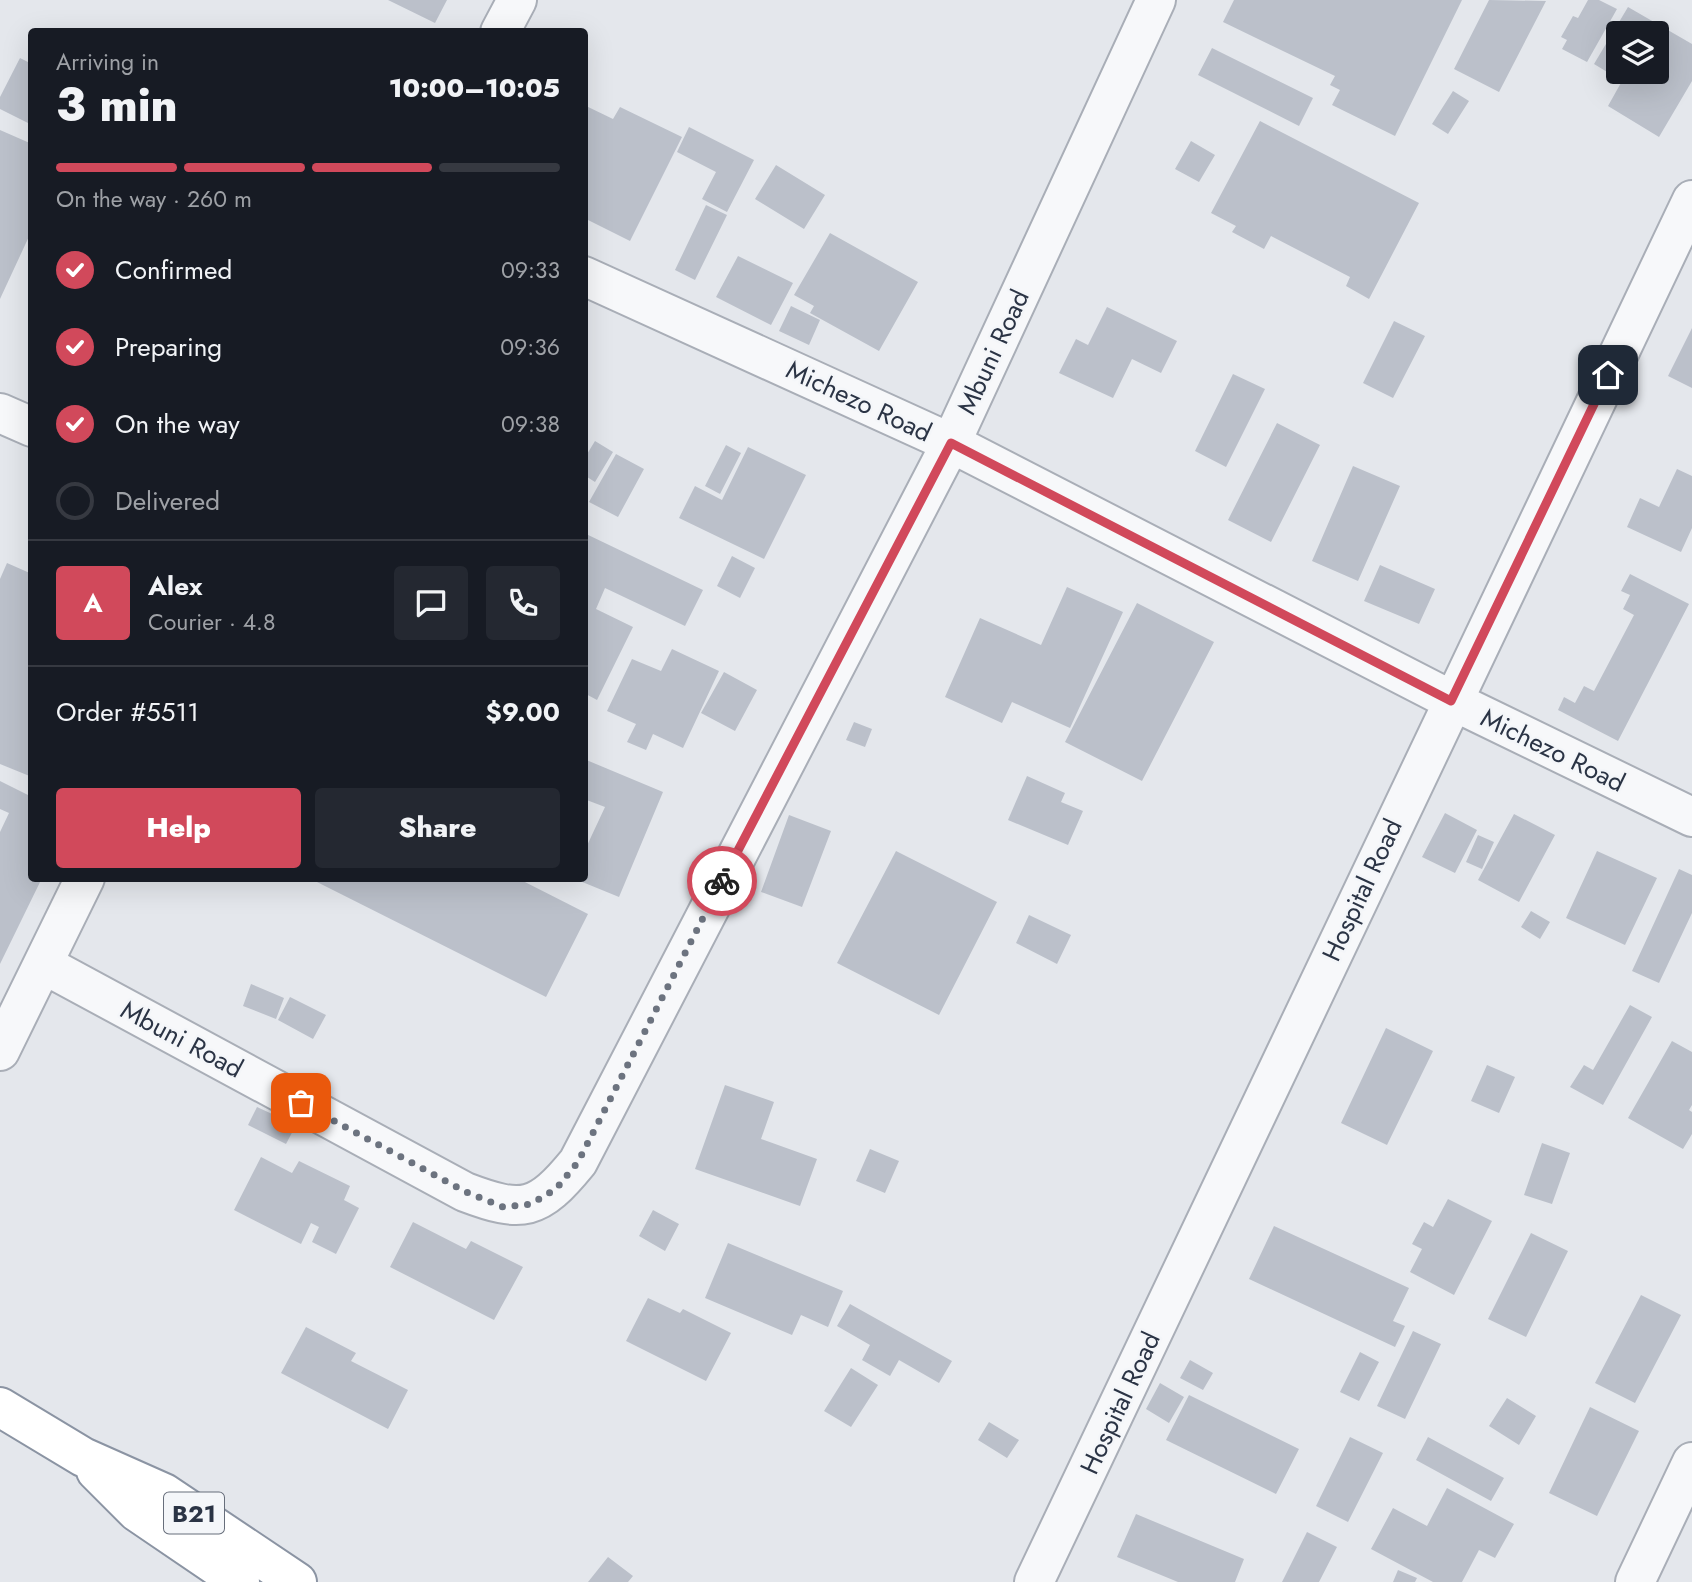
<!DOCTYPE html>
<html lang="en">
<head>
<meta charset="utf-8">
<style>
  body { margin:0; font-family:Jost,sans-serif; background:#242831; color:#f1f3f6; height:100vh; display:flex; flex-direction:column; font-size:26px; white-space:nowrap }
  * { box-sizing:border-box; margin:0 }
  p { font-size:23px; color:#9ea1a6 }
  .icon { flex:none; width:38px; height:38px; fill:none; stroke:currentColor; stroke-width:2; stroke-linecap:round; stroke-linejoin:round }
  .map { position:relative; flex:1; overflow:hidden }
  .panel { position:absolute; left:28px; top:28px; width:560px; height:854px; display:flex; flex-direction:column; background:#171b24; border-radius:7px; box-shadow:0 7px 28px #0002 }
  .panel>* { flex:none }
  .fabs { position:absolute; left:1606px; top:21px; display:grid; gap:14px }
  .fabs a { display:grid; place-items:center; width:63px; height:63px; border-radius:7px; background:#171b24; box-shadow:0 7px 28px #0002; font-size:35px }
  .pin { position:absolute; display:grid; place-items:center; width:60px; height:60px; color:#fff; margin:-30px; border-radius:14px; box-shadow:0 4px 10px #0006 }
  .courier { position:absolute; display:grid; place-items:center; width:70px; height:70px; margin:-35px; border:5px solid #d1495b; border-radius:50%; background:#fff; color:#222; box-shadow:0 2px 9px #0007 }
  .headline em { font-style:normal; font-weight:800 }
  .headline div { display:flex; flex-direction:column-reverse }
  .headline { display:flex; align-items:center; justify-content:space-between; height:119px; padding:0 28px }
  h1 { font-size:46px; font-weight:800; line-height:52px }
  .bar { display:grid; grid-template-columns:repeat(4,1fr); gap:10px 7px; align-content:center; height:84px; padding:0 28px }
  .bar i { height:9px; border-radius:5px; background:#363941 }
  .bar .active { background:#d1495b }
  .bar p { grid-column:span 4 }
  .line { display:flex; align-items:center; gap:18px; padding:0 28px; border-top:2px solid #363941 }
  .line div { flex:1 }
  .round { display:grid; place-items:center; flex:none; width:74px; height:74px; border-radius:7px; background:#242831 }
  ol { padding:0 28px; list-style:none }
  li { display:flex; align-items:center; gap:21px; height:77px }
  li p { margin-inline-start:auto }
  li .icon { padding:7px; border-radius:50%; background:#d1495b; color:#fff; stroke-width:4 }
  li:last-child { color:#9ea1a6 }
  li i { width:38px; height:38px; border:4px solid #363941; border-radius:50% }
  .button { display:flex; gap:14px; margin-top:auto; padding:14px 28px }
  .button a { flex:1; height:80px; border-radius:7px; background:#d1495b; color:#fff; font-size:28px; font-weight:800; line-height:80px; text-align:center }
  .button a+a { background:#242831; color:#f1f3f6 }
  .map>svg:first-child { display:block }
  .building { fill:#bbc0ca; fill-rule:evenodd }
  .lines { fill:none; stroke-linecap:round; stroke-linejoin:round }
  .minor-casing { stroke:#a9aeb7; stroke-width:42 }
  .highway-casing { stroke:#8b94a3; stroke-width:42 }
  .minor { stroke:#f7f8fa; stroke-width:38 }
  .highway { stroke:#fff; stroke-width:38 }
  .done { stroke:#6c737f; stroke-width:7; stroke-dasharray:0 12.6 }
  .route { stroke:#d1495b; stroke-width:9 }
  .labels { text-anchor:middle; dominant-baseline:central; stroke-width:5; stroke-linejoin:round; paint-order:stroke }
  .shield { fill:#f4f6f9; stroke:#676e7b; stroke-width:2 }
  .shield-label { font-size:24px; font-weight:bold; fill:#2b3445 }
  .street-label { font-size:26px; fill:#2b3445; stroke:#f4f6f9 }
</style>
</head>
<body>
<div class="map">
<svg width="1692" height="1582" viewBox="0 0 1692 1582">
  <rect width="100%" height="100%" fill="#e4e7ec"/>
  <!-- building -->
  <path class="building" d="M388,0H447L435,23Z
    M1234,0H1462L1395,136L1332,105L1340,90L1330,85L1335,76L1223,22Z
    M1489,0L1546,1L1499,92L1454,69Z
    M1588,0H1599L1617,9L1587,62L1562,49L1567,40L1561,37L1573,16L1578,18Z
    M1628,7L1692,44V81L1659,137L1608,106L1622,81L1594,64ZM1619,33H1657V72H1619Z
    M1212,48L1313,98L1299,126L1198,75Z
    M20,58L32,64V125L0,109V97Z
    M1453,91L1469,101L1448,134L1432,124Z
    M584,105L613,119L620,107L682,137L630,241L584,218Z
    M1260,121L1419,203L1369,299L1346,286L1350,277L1271,236L1264,249L1232,232L1236,226L1211,213Z
    M689,127L754,160L727,212L702,199L716,172L677,152Z
    M0,130L32,144V230L0,299Z
    M1191,141L1215,155L1199,182L1175,169Z
    M776,165L825,195L804,229L755,199Z
    M706,205L727,215L695,280L675,270Z
    M830,233L918,282L879,351L810,313L814,306L794,295Z
    M738,256L793,283L771,325L716,297Z
    M791,306L820,320L809,345L779,331Z
    M1107,307L1177,341L1161,373L1132,359L1113,398L1059,373L1076,339L1088,345Z
    M1394,321L1425,336L1393,398L1363,383Z
    M1692,328V388L1668,376Z
    M1233,374L1265,389L1226,467L1195,451Z
    M1277,423L1320,445L1271,542L1228,520Z
    M595,441L613,452L595,482L584,475V459Z
    M726,445L741,453L720,494L705,486Z
    M748,447L806,475L764,559L679,518L695,486L722,500Z
    M616,454L644,469L618,517L589,502Z
    M1353,466L1400,486L1358,581L1312,561Z
    M1677,469L1692,476V528L1681,552L1627,527L1640,498L1659,507Z
    M584,533L703,590L685,626L605,588L596,609L633,627L597,700L584,693Z
    M732,556L755,568L740,598L717,586Z
    M7,563L32,574V777L0,764V579Z
    M1380,565L1435,589L1419,624L1364,601Z
    M1630,574L1689,604L1618,741L1558,710L1564,697L1575,703L1584,686L1594,691L1634,615L1623,609L1630,595L1621,591Z
    M1067,587L1123,612L1070,728L1012,702L1002,723L945,697L980,618L1041,645Z
    M1137,603L1214,642L1142,781L1065,742Z
    M672,649L719,671L683,748L653,734L646,750L627,742L636,724L607,711L632,659L661,671Z
    M724,672L757,690L735,731L701,713Z
    M854,722L872,729L865,747L846,740Z
    M584,759L663,792L619,897L575,879L584,878V852L605,807L584,799Z
    M1027,776L1065,793L1061,802L1083,811L1068,845L1008,820Z
    M0,781L32,797V878H42L0,964V832L9,813L0,809Z
    M1445,813L1477,830L1455,873L1422,857Z
    M1514,814L1555,835L1519,902L1478,880Z
    M789,815L831,831L802,907L761,892Z
    M1478,835L1494,842L1482,869L1466,862Z
    M896,851L997,902L939,1015L837,963Z
    M1597,851L1657,878L1625,945L1566,918Z
    M1679,869L1692,875V913L1659,983L1632,971Z
    M309,878H517L588,914L546,997Z
    M1531,911L1550,922L1540,939L1521,927Z
    M1029,915L1071,935L1057,964L1016,943Z
    M251,984L284,998L276,1019L243,1006Z
    M290,997L326,1015L313,1039L278,1020Z
    M1630,1005L1652,1017L1603,1105L1570,1087L1584,1065L1593,1070Z
    M1386,1028L1433,1051L1387,1145L1341,1123Z
    M1672,1041L1692,1052V1105L1689,1110L1692,1112V1134L1683,1149L1628,1118Z
    M1487,1065L1515,1077L1499,1113L1471,1101Z
    M725,1085L774,1102L761,1139L817,1159L800,1206L695,1169Z
    M257,1107L296,1125L286,1144L248,1125Z
    M1542,1143L1570,1153L1552,1204L1524,1195Z
    M870,1149L899,1161L885,1193L856,1181Z
    M261,1157L292,1173L299,1161L350,1186L344,1200L359,1208L336,1254L312,1242L319,1227L311,1223L301,1244L234,1210Z
    M1448,1199L1492,1221L1454,1295L1410,1272L1422,1249L1412,1244L1424,1222L1433,1227Z
    M653,1210L679,1224L665,1251L639,1236Z
    M413,1222L466,1249L471,1241L523,1267L494,1320L390,1267Z
    M1274,1226L1409,1288L1393,1321L1405,1326L1395,1347L1249,1279Z
    M1531,1233L1568,1251L1526,1337L1488,1319Z
    M728,1243L843,1291L828,1327L801,1315L792,1335L705,1298Z
    M1641,1295L1681,1315L1635,1403L1595,1383Z
    M648,1298L680,1313L683,1309L731,1333L706,1381L626,1341Z
    M850,1304L952,1361L939,1383L899,1360L890,1376L862,1360L870,1345L837,1326Z
    M306,1327L356,1353L351,1361L408,1390L388,1429L281,1373Z
    M1413,1331L1441,1344L1405,1419L1377,1406Z
    M1360,1352L1379,1362L1359,1401L1340,1392Z
    M1190,1360L1213,1373L1203,1390L1180,1378Z
    M851,1368L878,1385L851,1427L824,1411Z
    M1160,1383L1184,1397L1169,1423L1146,1409Z
    M1189,1395L1299,1449L1276,1494L1166,1440Z
    M1507,1398L1536,1416L1519,1445L1489,1426Z
    M1590,1407L1639,1431L1597,1516L1549,1493Z
    M989,1422L1019,1440L1007,1458L978,1440Z
    M1350,1437L1383,1453L1348,1522L1316,1506Z
    M1428,1437L1504,1478L1491,1501L1416,1460Z
    M1447,1488L1514,1524L1495,1558L1479,1550L1462,1582H1433L1371,1549L1393,1508L1427,1526Z
    M1136,1514L1244,1559L1235,1582H1178L1117,1557Z
    M1307,1532L1337,1547L1319,1582H1282Z
    M608,1557L633,1576L628,1582H588Z
    M1398,1570L1417,1578L1415,1582H1393Z"/>
  <g class="lines">
    <!-- minor casing -->
    <g class="minor-casing">
      <path id="minor" d="M500,32L517,0
        M584,276L951,443L1451,700L1692,817
        M0,413L32,427
        M43,964L465,1192C523,1214 538,1211 578,1162L951,443L1156,0
        M0,1051L85,878
        M1034,1582L1692,200
        M1635,1582L1692,1462"/>
    </g>
    <!-- highway casing -->
    <g class="highway-casing">
      <path id="highway" d="M0,1407L83,1457L164,1493L297,1582
        M96,1471L137,1512L240,1582"/>
    </g>
    <!-- minor -->
    <use href="#minor" class="minor"/>
    <!-- highway -->
    <use href="#highway" class="highway"/>
  </g>
  <g class="lines">
    <!-- done -->
    <path class="done" d="M301,1103L466,1192L503,1207L531,1204L556,1189L578,1162L722,881"/>
    <!-- route -->
    <path class="route" d="M722,881L951,443L1451,701L1608,375"/>
  </g>
  <g class="labels">
    <!-- shield labels -->
    <rect class="shield" x="164" y="1492.5" width="60" height="41" rx="5"/>
    <g class="shield-label">
      <text x="194" y="1513">B21</text>
    </g>
    <!-- street labels -->
    <g class="street-label">
      <text transform="translate(993 352) rotate(-65)">Mbuni Road</text>
      <text transform="translate(859 401) rotate(25)">Michezo Road</text>
      <text transform="translate(1553 750) rotate(26)">Michezo Road</text>
      <text transform="translate(1362 890) rotate(-65)">Hospital Road</text>
      <text transform="translate(182 1039) rotate(28)">Mbuni Road</text>
      <text transform="translate(1120 1403) rotate(-65)">Hospital Road</text>
    </g>
  </g>
</svg>
<div class="fabs">
<a><svg class="icon" aria-label="layers" viewBox="0 0 24 24"><path d="M12 4l9 5-9 5-9-5zM3 14l9 5 9-5"/></svg></a>
</div>
<div class="pin" style="left:301px;top:1103px;background:#ea580c"><svg class="icon" aria-label="bag" viewBox="0 0 24 24"><path d="M5 8h14l-1 12H6zM9 8a3 3 0 0 1 6 0"/></svg></div>
<div class="pin" style="left:1608px;top:375px;background:#1f2937"><svg class="icon" aria-label="home" viewBox="0 0 24 24"><path d="M3 11l9-7 9 7M6 9v11h12V9"/></svg></div>
<div class="courier" style="left:722px;top:881px"><svg class="icon" aria-label="bike" viewBox="0 0 24 24"><circle cx="6" cy="16" r="4"/><circle cx="18" cy="16" r="4"/><path d="M6 16l4-8h5l3 8M10 8l3 8H6M13 5h3"/></svg></div>
<section class="panel">
<div class="headline"><div><h1>3 min</h1><p>Arriving in</p></div><em>10:00–10:05</em></div>
<div class="bar"><i class="active"></i><i class="active"></i><i class="active"></i><i></i><p>On the way · 260 m</p></div>
<ol>
<li><svg class="icon" aria-label="check" viewBox="0 0 24 24"><path d="M5 12l5 5 9-10"/></svg>Confirmed<p>09:33</p></li>
<li><svg class="icon" aria-label="check" viewBox="0 0 24 24"><path d="M5 12l5 5 9-10"/></svg>Preparing<p>09:36</p></li>
<li><svg class="icon" aria-label="check" viewBox="0 0 24 24"><path d="M5 12l5 5 9-10"/></svg>On the way<p>09:38</p></li>
<li><i></i>Delivered</li>
</ol>
<div class="line" style="height:126px"><b class="round" style="background:#d1495b;color:#fff">A</b><div><b>Alex</b><p>Courier · 4.8</p></div><a class="round"><svg class="icon" aria-label="chat" viewBox="0 0 24 24"><path d="M4 5h16v11H9l-5 4z"/></svg></a><a class="round"><svg class="icon" aria-label="phone" viewBox="0 0 24 24"><path d="M5 4h4l2 5-3 2q2 4 5 5l2-3 5 2v4C11 20 4 13 5 4z"/></svg></a></div>
<div class="line" style="height:91px"><div>Order #5511</div><b>$9.00</b></div>
<div class="button"><a>Help</a><a>Share</a></div>
</section>
</div>
</body>
</html>
